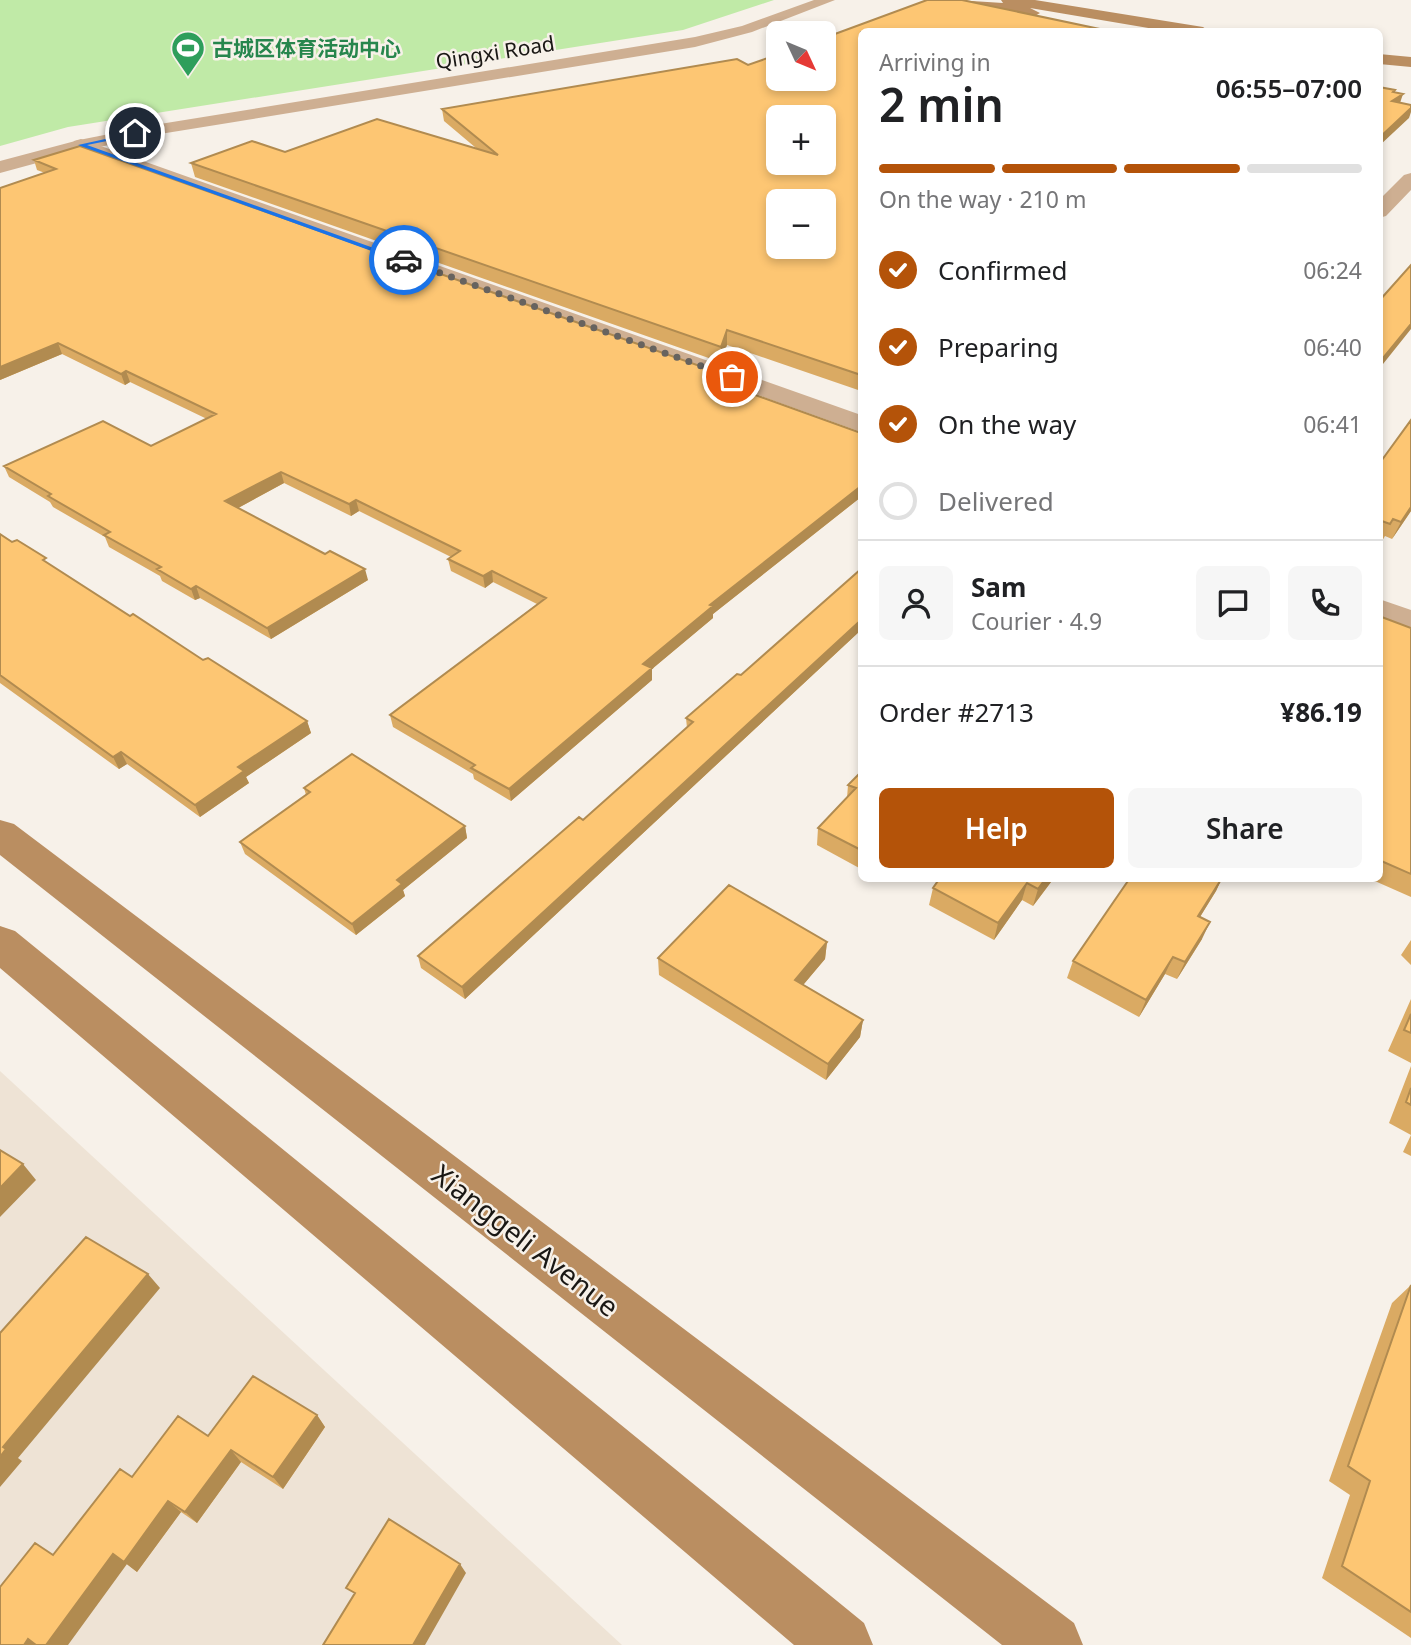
<!DOCTYPE html>
<html lang="en">
<head>
<meta charset="utf-8">
<style>
  body { margin:0; font-family:"Noto Sans","Noto Sans SC",sans-serif; background:#f6f6f6; color:#202124; height:100vh; display:flex; flex-direction:column; font-size:26px; white-space:nowrap }
  * { box-sizing:border-box; margin:0 }
  p { font-size:23px; color:#757577 }
  .icon { flex:none; width:38px; height:38px; fill:none; stroke:currentColor; stroke-width:2; stroke-linecap:round; stroke-linejoin:round }
  .map { position:relative; flex:1; overflow:hidden }
  .details { position:absolute; left:858px; top:28px; width:525px; height:854px; display:flex; flex-direction:column; background:#fff; border-radius:10px; box-shadow:0 4px 10px #0003 }
  .details>* { flex:none }
  .needle { width:46px; rotate:134deg }
  .fabs { position:absolute; left:766px; top:21px; display:grid; gap:14px }
  .fabs a { display:grid; place-items:center; width:70px; height:70px; border-radius:10px; background:#fff; box-shadow:0 4px 10px #0003; font-size:35px }
  .pin { position:absolute; display:grid; place-items:center; width:60px; height:60px; color:#fff; margin:-30px; border:4px solid #fff; border-radius:50%; box-shadow:0 2px 7px #0007 }
  .courier { position:absolute; display:grid; place-items:center; width:70px; height:70px; margin:-35px; border:5px solid #1a73e8; border-radius:50%; background:#fff; color:#222; box-shadow:0 2px 9px #0007 }
  .summary em { font-style:normal; font-weight:600 }
  .summary div { display:flex; flex-direction:column-reverse }
  .summary { display:flex; align-items:center; justify-content:space-between; height:119px; padding:0 21px }
  h1 { font-size:46px; font-weight:600; line-height:52px }
  .bar { display:grid; grid-template-columns:repeat(4,1fr); gap:10px 7px; align-content:center; height:84px; padding:0 21px }
  .bar i { height:9px; border-radius:5px; background:#e0e0e0 }
  .bar .current { background:#b45309 }
  .bar p { grid-column:span 4 }
  .line { display:flex; align-items:center; gap:18px; padding:0 21px; border-top:2px solid #e0e0e0 }
  .line div { flex:1 }
  .round { display:grid; place-items:center; flex:none; width:74px; height:74px; border-radius:10px; background:#f6f6f6 }
  ol { padding:0 21px; list-style:none }
  li { display:flex; align-items:center; gap:21px; height:77px }
  li p { margin-inline-start:auto }
  li .icon { padding:7px; border-radius:50%; background:#b45309; color:#fff; stroke-width:4 }
  li:last-child { color:#757577 }
  li i { width:38px; height:38px; border:4px solid #e0e0e0; border-radius:50% }
  .cta { display:flex; gap:14px; margin-top:auto; padding:14px 21px }
  .cta a { flex:1; height:80px; border-radius:10px; background:#b45309; color:#fff; font-size:28px; font-weight:600; line-height:80px; text-align:center }
  .cta a+a { background:#f6f6f6; color:#202124 }
  .map>svg:first-child { display:block }
  .built { fill:#eee3d5 }
  .green { fill:#c0eaa7 }
  .lines { fill:none; stroke-linecap:round; stroke-linejoin:round }
  .minor { fill:#ceaf92; fill-rule:evenodd }
  .tertiary { fill:#ceaf92; fill-rule:evenodd }
  .secondary { fill:#ba8e61; fill-rule:evenodd }
  .wall { fill:#daaa63 }
  .shaded-wall { fill:#b18b50 }
  .building { fill:#fdc673; stroke:#b18b50; stroke-width:2; fill-rule:evenodd }
  .route { fill:#1a73e8 }
  .done { stroke:#67635f; stroke-width:7; stroke-dasharray:0 12.6 }
  .labels { text-anchor:middle; dominant-baseline:central; stroke-width:5; stroke-linejoin:round; paint-order:stroke }
  .far-leisure-label { font-size:21px; font-weight:bold; fill:#27864d; stroke:#f7f1e9; text-anchor:start }
  .far-street-label { font-size:21px; fill:#191714; stroke:#f7f1e9 }
  .near-street-label { font-size:28px; fill:#191714; stroke:#f7f1e9 }
</style>
</head>
<body>
<div class="map">
<svg width="1411" height="1645" viewBox="0 0 1411 1645">
  <rect width="100%" height="100%" fill="#f7f1e9"/>
  <!-- built -->
  <path class="built" d="M0,1071L622,1645H0Z"/>
  <!-- green -->
  <path class="green" d="M0,0H774L683,30L68,127L0,146Z"/>
  <g class="lines">
    <!-- minor -->
    <path class="minor" d="M81,139L861,415V432L74,149L72,145L74,141Z
      M1411,173V190L1386,216L1379,218V200L1404,175Z
      M1379,599L1411,610V631L1379,620Z"/>
    <!-- tertiary -->
    <path class="tertiary" d="M814,0H835L752,32L695,47L160,134L81,151L0,173V161L79,140L160,124L695,37L742,26Z"/>
    <!-- secondary -->
    <path class="secondary" d="M956,0L1003,3L1001,0H1035L1203,27L1210,32H1172L1030,8L1040,13L1033,17L963,4Z
      M1379,54L1411,57V67L1379,64Z
      M0,820L14,824L1074,1623L1083,1645H1002L0,855Z
      M0,926L15,931L864,1623L873,1645H794L0,968Z"/>
  </g>
  <!-- wall -->
  <path class="wall" d="M861,32V391L727,345L720,362L195,177L191,163L285,152L476,148L444,121L442,109L748,65Z
    M34,160L714,371V380L861,433V497L713,614V618L652,669V680L511,801L474,779L473,774L393,727L390,715L537,604L493,582L485,588L451,571L448,559L451,557L359,511L351,516L284,483L238,508L368,580L271,639L200,598L195,600L162,581L160,576L109,547L105,537L53,507L50,502L9,477L4,466L151,446L207,419L130,382L125,385L62,354L0,380L45,173L37,170Z
    M1411,420V511L1392,539L1385,536L1382,541L1379,540V464Z
    M0,534L49,564L130,616L307,721L311,733L246,777L249,783L200,817L127,764L119,769L0,683Z
    M1379,616L1411,628V897L1368,878H1379Z
    M861,630L465,999L421,968L418,956L583,820L687,728L686,718L741,675Z
    M861,772V869L817,845L818,828L847,798L848,785Z
    M304,788L465,826L467,838L403,890L405,896L356,935L245,854L240,842L306,795Z
    M940,878H1054L1033,906L1022,900L994,940L929,905L933,888Z
    M1130,878H1222L1216,891L1200,917L1202,939L1177,979L1165,974L1139,1017L1067,978L1073,961Z
    M1411,940V965L1401,955Z
    M827,942L825,959L803,985L863,1020L860,1037L826,1080L659,975L658,958Z
    M1411,999V1063L1388,1051Z
    M1411,1066V1156L1403,1152L1411,1135L1389,1123Z
    M1411,1285V1638L1322,1578L1350,1495L1329,1481L1392,1303Z
    M317,1415L325,1427L283,1489L241,1462L197,1523L181,1512L137,1572L127,1564L54,1554L132,1477L208,1436Z"/>
  <!-- shaded-wall -->
  <path class="shaded-wall" d="M1403,94L1399,106L1392,101Z
    M1411,108V112L1409,118L1379,146V138Z
    M1411,324V329L1379,369V363Z
    M727,330V345L720,362L721,347Z
    M58,343L62,354L0,380V367Z
    M126,371L130,382L125,385L121,374Z
    M281,472L284,483L229,513L225,501Z
    M861,486V497L713,614V618L652,669V680L511,801L509,789L643,664L710,605Z
    M356,500L359,511L351,516L349,504Z
    M1411,507V511L1392,539L1401,522Z
    M365,569L368,580L271,639L267,628Z
    M492,571L493,582L485,588L483,576Z
    M196,586L200,598L195,600L191,589Z
    M861,620V630L465,999L462,987Z
    M307,721L311,733L246,777L249,783L200,817L195,805L238,767Z
    M121,752L127,764L119,769L113,757Z
    M465,826L467,838L403,890L405,896L356,935L352,924L397,880Z
    M1046,878H1054L1033,906L1038,889Z
    M1222,878L1216,891L1190,933L1198,916Z
    M1027,883L1022,900L994,940L998,923Z
    M1210,922L1202,939L1177,979L1185,962Z
    M827,942L825,959L793,997L795,980Z
    M1173,957L1165,974L1139,1017L1146,1000Z
    M863,1020L860,1037L826,1080L828,1064Z
    M23,1164L36,1180L0,1217V1188Z
    M148,1274L160,1288L18,1458L22,1461L0,1487V1457L3,1447Z
    M317,1415L325,1427L283,1489L273,1477Z
    M231,1450L241,1462L197,1523L185,1512Z
    M168,1501L181,1512L137,1572L124,1562Z
    M113,1554L127,1564L68,1645H46Z
    M460,1564L466,1573L425,1645H413Z
    M28,1639L40,1645H24Z"/>
  <!-- building -->
  <path class="building" d="M927,0H962L1114,32H861V375L727,330L721,347L191,163L252,141L285,152L377,119L498,155L442,109L737,59L748,65L779,54V79H824V38ZM779,117H824V163H779ZM779,201H824V247H779Z
    M1379,87L1395,90L1393,92L1403,94L1392,101L1411,105V108L1379,138Z
    M80,146L714,371L711,379L861,433V486L710,605L713,606L643,664L652,668L509,789L471,768L475,765L390,715L546,598L492,571L483,576L448,559L460,551L356,500L349,504L281,472L225,501L325,554L330,551L365,569L267,628L196,586L191,589L157,569L161,567L104,535L110,532L48,496L51,494L4,466L103,421L151,446L216,414L126,371L121,374L58,343L0,367V188L56,169L34,160Z
    M1411,265V324L1379,363V301Z
    M1411,420V507L1401,522L1393,519L1390,524L1379,520V464Z
    M0,534L12,542L17,540L46,558L43,560L130,616L133,614L203,660L208,658L307,721L238,767L244,771L195,805L121,752L113,757L0,675Z
    M861,569V620L462,987L418,956L579,817L583,820L693,722L686,718L737,674L741,675Z
    M1379,616L1411,628V874L1379,860Z
    M352,754L465,826L397,880L402,884L352,924L240,842L310,792L304,788Z
    M861,772V850L818,828L856,788L848,785Z
    M940,878H1046L1038,889L1027,883L998,923L933,888Z
    M1130,878H1222L1198,916L1210,922L1185,962L1173,957L1146,1000L1073,961Z
    M729,885L827,942L795,980L863,1020L828,1064L658,958Z
    M1411,1014V1033L1404,1030Z
    M1411,1088V1105L1406,1102Z
    M0,1150L23,1164L0,1188Z
    M86,1237L148,1274L3,1447L6,1449L0,1457V1333Z
    M1411,1285V1612L1342,1566L1370,1481L1348,1466Z
    M253,1376L317,1415L273,1477L231,1450L185,1512L168,1501L124,1562L113,1554L46,1645H36L28,1639L24,1645H0V1587L35,1543L53,1555L120,1469L132,1477L178,1416L208,1436Z
    M389,1519L460,1564L413,1645H323L355,1593L346,1588Z"/>
  <!-- route -->
  <path class="route" d="M137,132V135L87,145L407,260L402,262L78,145Z"/>
  <g class="lines">
    <!-- done -->
    <path class="done" d="M404,260L732,377"/>
  </g>
  <!-- icons -->
  <defs>
    <g id="stadium-pin" transform="scale(1.75)"><path d="M0 17L-7.5 6A9.5 9.5 0 1 1 7.5 6Z" fill="#2e9e5b" stroke="#f7f1e9"/><path d="M0-5a6.5 5 0 1 0 0 10a6.5 5 0 1 0 0-10ZM-3.5-1.8h7v3.6h-7Z" fill="#fff"/></g>
  </defs>
  <g fill-rule="evenodd">
    <use href="#stadium-pin" x="188" y="48"/>
  </g>
  <g class="labels">
    <!-- far-leisure labels -->
    <g class="far-leisure-label">
      <text x="212" y="48">古城区体育活动中心</text>
    </g>
    <!-- far-street labels -->
    <g class="far-street-label">
      <text transform="translate(495 52) rotate(-9)">Qingxi Road</text>
    </g>
    <!-- near-street labels -->
    <g class="near-street-label">
      <text transform="translate(526 1240) rotate(38)">Xianggeli Avenue</text>
    </g>
  </g>
</svg>
<div class="fabs">
<a><svg class="needle" viewBox="-14 -14 28 28"><path d="M0-13l5 13h-10z" fill="#e53935"/><path d="M0 13l5-13h-10z" fill="#757577"/></svg></a>
<a>+</a>
<a>−</a>
</div>
<div class="pin" style="left:732px;top:377px;background:#ea580c"><svg class="icon" aria-label="bag" viewBox="0 0 24 24"><path d="M5 8h14l-1 12H6zM9 8a3 3 0 0 1 6 0"/></svg></div>
<div class="pin" style="left:135px;top:133px;background:#1f2937"><svg class="icon" aria-label="home" viewBox="0 0 24 24"><path d="M3 11l9-7 9 7M6 9v11h12V9"/></svg></div>
<div class="courier" style="left:404px;top:260px"><svg class="icon" aria-label="car" viewBox="0 0 24 24"><path d="M5 17H2v-5l4-1 3-4h7l3 4 3 1v5h-3M9 17h6M6 11h13"/><circle cx="7" cy="17" r="2"/><circle cx="17" cy="17" r="2"/></svg></div>
<section class="details">
<div class="summary"><div><h1>2 min</h1><p>Arriving in</p></div><em>06:55–07:00</em></div>
<div class="bar"><i class="current"></i><i class="current"></i><i class="current"></i><i></i><p>On the way · 210 m</p></div>
<ol>
<li><svg class="icon" aria-label="check" viewBox="0 0 24 24"><path d="M5 12l5 5 9-10"/></svg>Confirmed<p>06:24</p></li>
<li><svg class="icon" aria-label="check" viewBox="0 0 24 24"><path d="M5 12l5 5 9-10"/></svg>Preparing<p>06:40</p></li>
<li><svg class="icon" aria-label="check" viewBox="0 0 24 24"><path d="M5 12l5 5 9-10"/></svg>On the way<p>06:41</p></li>
<li><i></i>Delivered</li>
</ol>
<div class="line" style="height:126px"><a class="round"><svg class="icon" aria-label="person" viewBox="0 0 24 24"><circle cx="12" cy="8" r="4"/><path d="M4 21q1-7 8-7t8 7"/></svg></a><div><b>Sam</b><p>Courier · 4.9</p></div><a class="round"><svg class="icon" aria-label="chat" viewBox="0 0 24 24"><path d="M4 5h16v11H9l-5 4z"/></svg></a><a class="round"><svg class="icon" aria-label="phone" viewBox="0 0 24 24"><path d="M5 4h4l2 5-3 2q2 4 5 5l2-3 5 2v4C11 20 4 13 5 4z"/></svg></a></div>
<div class="line" style="height:91px"><div>Order #2713</div><b>¥86.19</b></div>
<div class="cta"><a>Help</a><a>Share</a></div>
</section>
</div>
</body>
</html>
